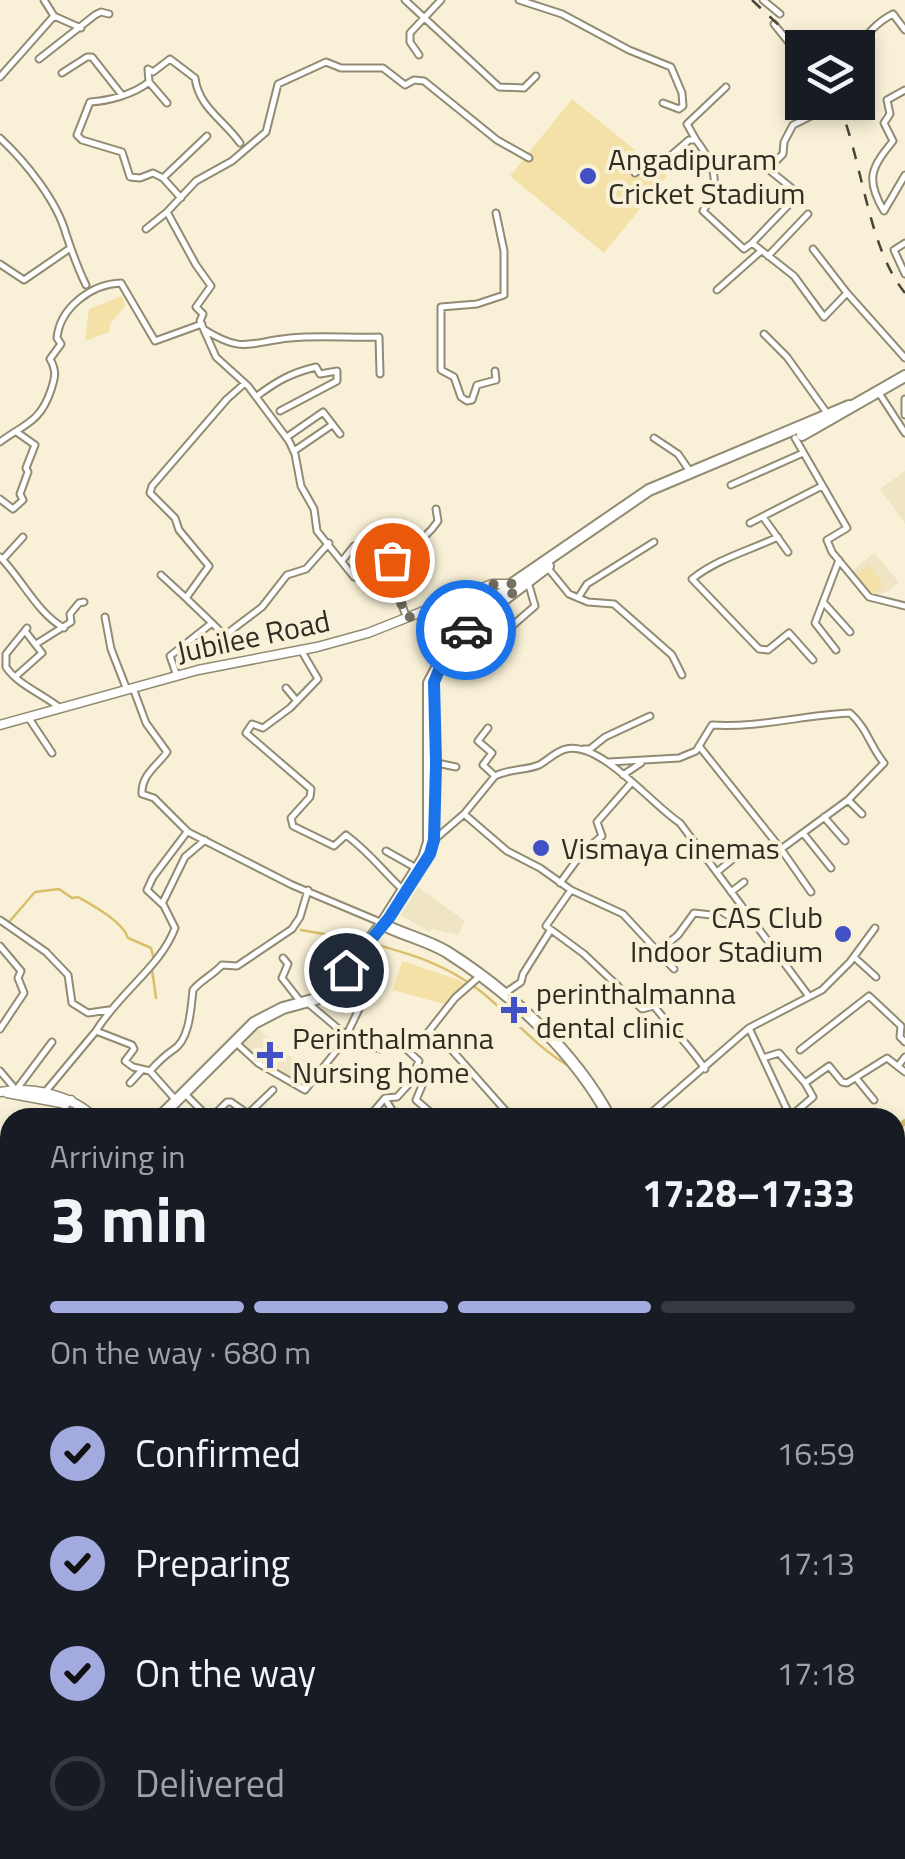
<!DOCTYPE html>
<html lang="en">
<head>
<meta charset="utf-8">
<style>
  body { margin:0; font-family:"Titillium Web",sans-serif; background:#20242c; color:#f1f3f6; height:100vh; display:flex; flex-direction:column; font-size:38px; white-space:nowrap }
  * { box-sizing:border-box; margin:0 }
  p { font-size:32px; color:#9ea1a6 }
  .icon { flex:none; width:55px; height:55px; fill:none; stroke:currentColor; stroke-width:2; stroke-linecap:round; stroke-linejoin:round }
  .map { position:relative; flex:1; overflow:hidden }
  .drawer { position:absolute; left:0px; top:1108px; width:905px; height:752px; display:flex; flex-direction:column; background:#171b24; border-radius:30px 30px 0 0; box-shadow:0 5px 15px #0003 }
  .drawer>* { flex:none }
  .controls { position:absolute; left:785px; top:30px; display:grid; gap:20px }
  .controls a { display:grid; place-items:center; width:90px; height:90px; border-radius:0px; background:#171b24; box-shadow:0 5px 15px #0003; font-size:50px }
  .pin { position:absolute; display:grid; place-items:center; width:85px; height:85px; color:#fff; margin:-42px; border:5px solid #fff; border-radius:50%; box-shadow:0 2px 10px #0007 }
  .courier { position:absolute; display:grid; place-items:center; width:100px; height:100px; margin:-50px; border:8px solid #1a73e8; border-radius:50%; background:#fff; color:#222; box-shadow:0 2px 12px #0007 }
  .overview em { font-style:normal; font-weight:700 }
  .overview div { display:flex; flex-direction:column-reverse }
  .overview { display:flex; align-items:center; justify-content:space-between; height:170px; padding:0 50px }
  h1 { font-size:65px; font-weight:700; line-height:75px }
  .bar { display:grid; grid-template-columns:repeat(4,1fr); gap:15px 10px; align-content:center; height:120px; padding:0 50px }
  .bar i { height:12px; border-radius:8px; background:#363941 }
  .bar .active { background:#a2aae0 }
  .bar p { grid-column:span 4 }
  ol { padding:0 50px; list-style:none }
  li { display:flex; align-items:center; gap:30px; height:110px }
  li p { margin-inline-start:auto }
  li .icon { padding:10px; border-radius:50%; background:#a2aae0; color:#111; stroke-width:4 }
  li:last-child { color:#9ea1a6 }
  li i { width:55px; height:55px; border:5px solid #363941; border-radius:50% }
  .map>svg:first-child { display:block }
  .built { fill:#efe5c5 }
  .green { fill:#f3e1a7 }
  .lines { fill:none; stroke-linecap:round; stroke-linejoin:round }
  .stream { stroke:#d9bf6a; stroke-width:2.5 }
  .river { stroke:#d9bf6a; stroke-width:6 }
  .minor-casing { stroke:#928b73; stroke-width:9 }
  .major-casing { stroke:#928b73; stroke-width:11 }
  .highway-casing { stroke:#928b73; stroke-width:14 }
  .minor { stroke:#fff; stroke-width:5 }
  .major { stroke:#fff; stroke-width:8 }
  .highway { stroke:#fff; stroke-width:10 }
  .rail { stroke:#474438; stroke-width:2.5; stroke-dasharray:12 12; stroke-linecap:butt }
  .done { stroke:#767161; stroke-width:10; stroke-dasharray:0 18 }
  .route { stroke:#1a73e8; stroke-width:12 }
  .poi-dot { fill:#4251c5; stroke:#f9f1d7; stroke-width:4 }
  .labels { text-anchor:middle; dominant-baseline:central; stroke-width:8; stroke-linejoin:round; paint-order:stroke }
  .poi-label { font-size:30px; fill:#2f2c22; stroke:#f9f1d7; text-anchor:start }
  .street-label { font-size:30px; fill:#2f2c22; stroke:#f9f1d7 }
</style>
</head>
<body>
<div class="map">
<svg width="905" height="1859" viewBox="0 0 905 1859">
  <rect width="100%" height="100%" fill="#f9f1d7"/>
  <!-- built -->
  <path class="built" d="M905,471V524L880,489Z
    M874,553L899,582L887,592L872,596L851,572Z
    M418,887L465,921L458,935L432,929L429,932L401,915Z
    M255,1026L292,1058L312,1062L323,1070L304,1089L261,1063L236,1042Z"/>
  <!-- green -->
  <path class="green" d="M572,99L667,176L604,253L510,176Z
    M122,296L125,306L110,324L109,332L85,341L89,309Z
    M868,565L884,585L872,595L856,575Z
    M402,961L459,980L465,984L447,1005L393,990Z
    M895,1597L905,1603V1740L895,1735Z"/>
  <g class="lines">
    <!-- stream -->
    <path class="stream" d="M4,920L9,922L35,892L59,889L72,898L78,897C94,906 123,922 128,938L151,948L154,959
      M301,930L363,941
      M371,943C413,955 443,963 479,990C510,1014 534,1046 569,1066
      M152,969L156,998
      M586,1088L598,1106"/>
    <!-- river -->
    <path class="river" d="M895,1129L905,1122"/>
    <!-- minor casing -->
    <g class="minor-casing">
      <path id="minor" d="M405,0L499,87L524,88L536,76
        M519,0L562,14L629,50L671,67L682,93L683,106L679,109L663,103
        M763,0L780,14
        M54,16L81,28
        M774,24L802,59
        M858,51C864,36 877,22 893,14L905,30
        M419,55L410,42V33L441,0
        M39,59L95,15L101,12L109,14
        M62,73L87,57H92L121,94
        M0,77L54,16L44,0
        M149,82L148,69L153,72L170,59L195,78C199,108 224,120 240,143
        M905,90L887,100L890,114L884,123L893,141C871,168 865,179 884,211L905,175
        M167,103L149,82C134,94 109,101 90,102L77,135L82,140L122,152L130,177L140,178L153,173L163,178L181,198
        M0,138C25,161 57,201 66,234C72,252 77,267 86,285
        M696,140L687,124L726,87
        M635,173L653,161L667,159L689,140H696C715,165 722,185 703,211L744,249L752,243
        M163,178L207,136
        M146,229L167,212
        M752,243L794,276L824,317L847,293L905,358
        M752,243L799,194L768,169L783,154L784,142L793,125L817,113L816,102
        M905,243L894,250L905,274
        M813,249L847,293
        M768,256L808,214
        M0,264L24,280L69,249
        M717,290L761,251
        M205,330C243,354 250,342 290,338C318,335 350,338 379,337L380,374
        M764,334L787,357L827,413
        M495,371L496,380L477,385L472,400L467,401L461,397L454,377L441,370V307L477,304L504,295V251L496,213
        M879,393L905,433
        M257,396C277,381 291,373 316,367L320,374L337,371V381L280,411
        M905,399V415
        M287,437L323,412L340,434
        M654,438L678,454L689,470
        M795,438L847,528L827,540L832,552L869,597L905,606
        M0,442C24,424 40,423 51,390C55,378 57,371 50,359L61,344L57,338C60,307 92,284 121,283L155,341L202,324
        M294,451L332,425
        M731,485L803,453
        M0,499L13,509L23,500L20,494L28,472L26,468L35,445L18,433
        M763,517L788,552
        M750,523L822,486
        M387,525C398,531 397,535 403,545C415,568 412,570 391,586
        M778,537C748,551 719,558 692,579L759,649L768,650L789,633L813,660
        M0,557C22,579 37,613 64,628
        M3,559L23,537
        M342,561L354,546
        M547,567L569,594L588,602L614,604L672,655L682,675
        M161,575L186,598
        M382,577C392,554 421,547 438,521L436,509
        M578,598L587,584L654,542
        M824,603L850,632
        M105,617L111,649L127,690
        M407,618L396,590L379,574L364,578L354,577L317,531L314,509L301,486L295,454L289,441L248,386L216,357L200,321L203,314L196,307L211,286L196,265L167,212L196,181L232,161L266,132L278,84L326,62L341,68H383L405,85L414,80L424,81L497,140L529,158
        M212,623L186,598L209,566L179,530L175,518L150,493L152,486L227,399L244,384
        M512,626L535,606L528,582
        M27,628L6,654V667C18,685 43,694 60,708
        M36,644L71,622L70,614L79,603L84,602
        M301,650L318,679L290,708L263,728L252,724L246,733L311,789L310,797L291,818L293,826L334,846L346,835C369,852 381,869 402,889
        M836,650L815,623L839,560
        M177,676L170,656L212,623L223,634L229,632L262,607L287,575L306,569L329,543
        M15,677L42,653L25,631
        M133,688L146,723L167,752C157,766 141,775 142,794L154,798L188,832L292,885L380,922
        M286,688L297,701
        M28,717L52,753
        M699,746L781,849L848,800L862,814
        M584,749H590L605,737L650,716
        M609,762L679,758L696,751L712,725C759,728 803,715 850,713C867,728 870,746 884,763L848,800
        M437,763L456,767
        M623,775L641,763
        M495,776C511,768 524,771 539,765C547,761 556,751 566,749C601,741 652,805 680,823L808,995
        M464,814L495,776L483,765L492,753L478,741L488,728
        M824,817L845,841
        M187,832L153,877L147,890L162,904L185,857L205,840
        M803,833L831,868
        M434,840L464,814L507,851L540,868L571,890L546,926L584,954L642,1009L654,1006C671,1028 690,1046 705,1069
        M781,849L811,892
        M386,851L416,868
        M717,872L739,854
        M560,883L582,853L602,836L597,822L632,782
        M571,890L623,914L674,969
        M731,892L744,882
        M0,920L46,952L68,975L72,1003L88,1013L109,1010
        M0,946L21,971L18,978L24,993L0,1029
        M659,951L678,935L694,913L711,915L719,910L729,916L742,906
        M854,957L876,977
        M283,958L288,964L282,978L300,1001
        M505,993L521,982L523,974L550,931
        M309,1004L341,1031L376,1048L380,1049L391,1038L406,1045L422,1040L455,998L480,976
        M749,1028L790,1116
        M96,1031C119,993 161,966 175,928L163,904
        M430,1031L450,1048L512,1118
        M347,1034L360,1007
        M235,1042L258,1063L305,1090L349,1035
        M800,1050L869,996L901,1026L900,1037L905,1042
        M763,1058L779,1053L805,1083
        M898,1066L905,1057
        M0,1071L16,1090L52,1042
        M150,1071L174,1098
        M413,1071L424,1081L416,1100L430,1112L427,1118
        M856,1078L874,1100
        M130,1083L142,1070
        M46,1091L96,1031L132,1045L134,1049L125,1061L133,1067L150,1071C158,1062 164,1056 173,1050C190,1040 191,1007 193,990C201,980 213,975 222,965L237,966L292,929L300,917L308,890
        M184,1093L208,1117L214,1115L217,1118
        M387,1102L397,1118
        M248,1114L273,1090
        M214,1115L227,1102H231L248,1114L246,1118
        M791,1116L813,1097L805,1083L829,1066L842,1082L847,1083L887,1058L905,1072
        M609,1117L650,1114L749,1028L822,990L850,962L875,928
        M56,1118L70,1101
        M368,1118L385,1098L397,1097L408,1085L419,1061L404,1047
        M0,1147L10,1153
        M895,1257L905,1261
        M905,1280L901,1285L905,1288
        M895,1309L905,1296
        M895,1357L905,1348
        M4,1371L10,1394
        M0,1372L10,1369
        M0,1426L2,1442
        M895,1428L905,1435
        M905,1437L898,1446L905,1451
        M895,1513L905,1520
        M136,1850L139,1859
        M513,1850L519,1859
        M762,1850L763,1859
        M157,1859L158,1850
        M368,1859L376,1850"/>
    </g>
    <!-- major casing -->
    <g class="major-casing">
      <path id="major" d="M0,725L198,670L317,647L368,633L492,584H512
        M0,1092C31,1086 72,1095 95,1118
        M7,1093L61,1103L71,1100
        M895,1787L905,1789"/>
    </g>
    <!-- highway casing -->
    <g class="highway-casing">
      <path id="highway" d="M802,435L905,376
        M498,604L548,566
        M382,924C403,935 427,940 447,952C510,992 574,1051 610,1118
        M159,1118L254,1023L283,1008L316,999L336,983L382,924L424,858L429,842V683L454,636L512,584L649,490L849,406
        M0,1236L10,1230
        M327,1859L330,1850"/>
    </g>
    <!-- minor -->
    <use href="#minor" class="minor"/>
    <!-- major -->
    <use href="#major" class="major"/>
    <!-- highway -->
    <use href="#highway" class="highway"/>
    <!-- rail -->
    <path class="rail" d="M752,0L803,48
      M838,102C863,161 867,246 905,293"/>
  </g>
  <g class="lines">
    <!-- done -->
    <path class="done" d="M392,560L382,577L396,590L407,618C440,606 484,576 518,585V589L466,630"/>
    <!-- route -->
    <path class="route" d="M346,970L389,918L430,854L434,840L436,763L434,682L442,663L466,630"/>
  </g>
  <!-- markers -->
  <g class="poi-dot">
    <circle cx="588" cy="176" r="10"/>
    <circle cx="541" cy="848" r="10"/>
    <circle cx="843" cy="934" r="10"/>
    <path d="M509 995h10v10h10v10h-10v10h-10v-10h-10v-10h10z"/>
    <path d="M265 1040h10v10h10v10h-10v10h-10v-10h-10v-10h10z"/>
  </g>
  <g class="labels">
    <!-- poi labels -->
    <g class="poi-label">
      <text x="608" y="159">Angadipuram<tspan x="608" dy="34">Cricket Stadium</tspan></text>
      <text x="561" y="848">Vismaya cinemas</text>
      <text x="823" y="917" text-anchor="end">CAS Club<tspan x="823" dy="34">Indoor Stadium</tspan></text>
      <text x="536" y="993">perinthalmanna<tspan x="536" dy="34">dental clinic</tspan></text>
      <text x="292" y="1038">Perinthalmanna<tspan x="292" dy="34">Nursing home</tspan></text>
    </g>
    <!-- street labels -->
    <g class="street-label">
      <text transform="translate(253 636) rotate(-12)">Jubilee Road</text>
    </g>
  </g>
</svg>
<div class="controls">
<a><svg class="icon" aria-label="layers" viewBox="0 0 24 24"><path d="M12 4l9 5-9 5-9-5zM3 14l9 5 9-5"/></svg></a>
</div>
<div class="pin" style="left:392px;top:560px;background:#ea580c"><svg class="icon" aria-label="bag" viewBox="0 0 24 24"><path d="M5 8h14l-1 12H6zM9 8a3 3 0 0 1 6 0"/></svg></div>
<div class="pin" style="left:346px;top:970px;background:#1f2937"><svg class="icon" aria-label="home" viewBox="0 0 24 24"><path d="M3 11l9-7 9 7M6 9v11h12V9"/></svg></div>
<div class="courier" style="left:466px;top:630px"><svg class="icon" aria-label="car" viewBox="0 0 24 24"><path d="M5 17H2v-5l4-1 3-4h7l3 4 3 1v5h-3M9 17h6M6 11h13"/><circle cx="7" cy="17" r="2"/><circle cx="17" cy="17" r="2"/></svg></div>
<section class="drawer">
<div class="overview"><div><h1>3 min</h1><p>Arriving in</p></div><em>17:28–17:33</em></div>
<div class="bar"><i class="active"></i><i class="active"></i><i class="active"></i><i></i><p>On the way · 680 m</p></div>
<ol>
<li><svg class="icon" aria-label="check" viewBox="0 0 24 24"><path d="M5 12l5 5 9-10"/></svg>Confirmed<p>16:59</p></li>
<li><svg class="icon" aria-label="check" viewBox="0 0 24 24"><path d="M5 12l5 5 9-10"/></svg>Preparing<p>17:13</p></li>
<li><svg class="icon" aria-label="check" viewBox="0 0 24 24"><path d="M5 12l5 5 9-10"/></svg>On the way<p>17:18</p></li>
<li><i></i>Delivered</li>
</ol>
</section>
</div>
</body>
</html>
